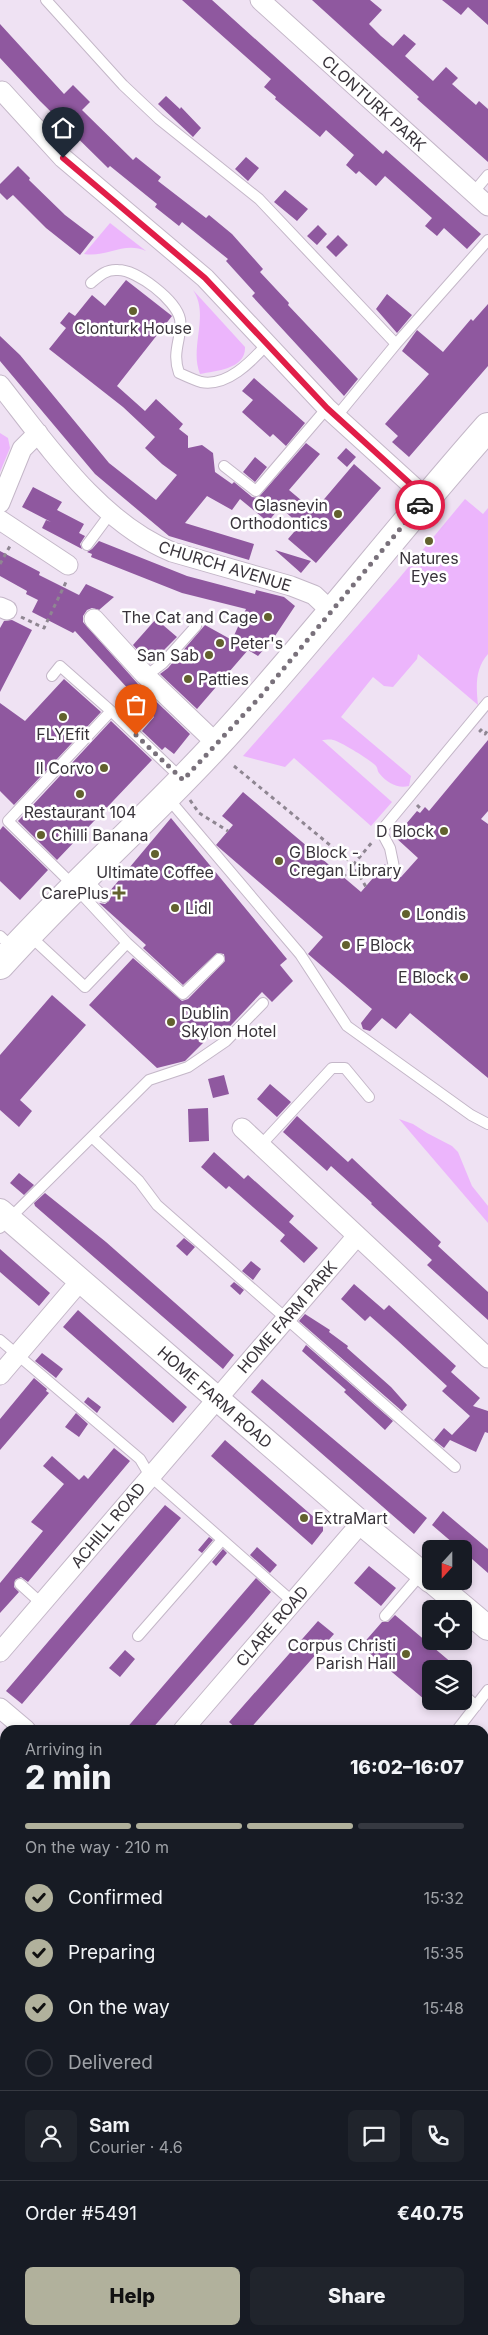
<!DOCTYPE html>
<html lang="en">
<head>
<meta charset="utf-8">
<style>
  body { margin:0; font-family:Inter,sans-serif; background:#20242c; color:#f1f3f6; height:100vh; display:flex; flex-direction:column; font-size:19px; white-space:nowrap }
  * { box-sizing:border-box; margin:0 }
  p { font-size:16px; color:#9ea1a6 }
  .icon { flex:none; width:28px; height:28px; fill:none; stroke:currentColor; stroke-width:2; stroke-linecap:round; stroke-linejoin:round }
  .map { position:relative; flex:1; overflow:hidden }
  .side { position:absolute; left:0px; top:1725px; width:489px; height:610px; display:flex; flex-direction:column; background:#171b24; border-radius:15px 15px 0 0; box-shadow:0 2px 8px #0003 }
  .side>* { flex:none }
  .needle { width:32px; rotate:201deg }
  .buttons { position:absolute; left:422px; top:1540px; display:grid; gap:10px }
  .buttons a { display:grid; place-items:center; width:50px; height:50px; border-radius:8px; background:#171b24; box-shadow:0 2px 8px #0003; font-size:25px }
  .pin { position:absolute; display:grid; place-items:center; width:42px; height:42px; color:#fff; margin:-51px -21px; border-radius:50% 50% 50% 0; rotate:-45deg; box-shadow:0 0 5px #0007 }
  .pin .icon { rotate:45deg }
  .courier { position:absolute; display:grid; place-items:center; width:50px; height:50px; margin:-25px; border:4px solid #e11d48; border-radius:50%; background:#fff; color:#222; box-shadow:0 1px 6px #0007 }
  .head em { font-style:normal; font-weight:800 }
  .head div { display:flex; flex-direction:column-reverse }
  .head { display:flex; align-items:center; justify-content:space-between; height:85px; padding:0 25px }
  h1 { font-size:32px; font-weight:800; line-height:38px }
  .bar { display:grid; grid-template-columns:repeat(4,1fr); gap:8px 5px; align-content:center; height:60px; padding:0 25px }
  .bar i { height:6px; border-radius:4px; background:#363941 }
  .bar .selected { background:#b1b19c }
  .bar p { grid-column:span 4 }
  .line { display:flex; align-items:center; gap:12px; padding:0 25px; border-top:1px solid #363941 }
  .line div { flex:1 }
  .round { display:grid; place-items:center; flex:none; width:52px; height:52px; border-radius:8px; background:#20242c }
  ol { padding:0 25px; list-style:none }
  li { display:flex; align-items:center; gap:15px; height:55px }
  li p { margin-inline-start:auto }
  li .icon { padding:5px; border-radius:50%; background:#b1b19c; color:#111; stroke-width:4 }
  li:last-child { color:#9ea1a6 }
  li i { width:28px; height:28px; border:2px solid #363941; border-radius:50% }
  .button { display:flex; gap:10px; margin-top:auto; padding:10px 25px }
  .button a { flex:1; height:58px; border-radius:8px; background:#b1b19c; color:#111; font-size:20px; font-weight:800; line-height:58px; text-align:center }
  .button a+a { background:#20242c; color:#f1f3f6 }
  .map>svg:first-child { display:block }
  .green { fill:#ecb5fc }
  .building { fill:#8f589f }
  .lines { fill:none; stroke-linecap:round; stroke-linejoin:round }
  .service-casing { stroke:#c4b7c8; stroke-width:12 }
  .minor-casing { stroke:#c4b7c8; stroke-width:21 }
  .tertiary-casing { stroke:#c4b7c8; stroke-width:26 }
  .secondary-casing { stroke:#c4b7c8; stroke-width:30 }
  .path { stroke:#8f8692; stroke-width:3; stroke-dasharray:4 4; stroke-linecap:butt }
  .service { stroke:#fff; stroke-width:10 }
  .minor { stroke:#fff; stroke-width:19 }
  .tertiary { stroke:#fff; stroke-width:24 }
  .secondary { stroke:#fff; stroke-width:28 }
  .done { stroke:#79717b; stroke-width:5; stroke-dasharray:0 9 }
  .route { stroke:#e11d48; stroke-width:6 }
  .poi-dot { fill:#62612e; stroke:#fff; stroke-width:2 }
  .labels { text-anchor:middle; dominant-baseline:central; stroke-width:5; stroke-linejoin:round; paint-order:stroke }
  .street-label { font-size:16px; fill:#39343b; stroke:#fff }
  .poi-label { font-size:16px; fill:#39343b; stroke:#fff; text-anchor:start }
</style>
</head>
<body>
<div class="map">
<svg width="488" height="2335" viewBox="0 0 488 2335">
  <rect width="100%" height="100%" fill="#efe2f3"/>
  <!-- green -->
  <path class="green" d="M110,223L146,251C124,241 106,258 84,254Z
    M193,290L245,347C246,369 216,371 200,374C189,347 210,315 193,290Z
    M0,433L8,438L10,448L0,472Z
    M465,499L483,514L488,508V654C475,669 476,686 478,705L418,654L417,659L393,687L384,686L373,677L341,717L411,776L409,786C398,789 387,783 379,773C377,771 378,768 376,766C372,761 340,741 333,740C330,739 325,740 322,740L392,802L371,826L294,758L285,767L243,756L396,582Z
    M399,1119L413,1124L427,1133L452,1146L458,1152L472,1186L488,1206V1223Z
    M484,1801L488,1805V1848L484,1844Z"/>
  <!-- building -->
  <path class="building" d="M182,0H212L383,154L386,150L481,234L467,249L444,228L437,236L425,226L432,218L385,176L376,186L359,171L356,174L346,165L354,155L326,130L320,137L275,99L276,97L264,87L271,79Z
    M312,0H370L382,10L369,24L381,36L393,46L404,34L416,44L405,56L433,81L446,67L458,78L452,84L476,105L479,101L488,109V162L417,99L419,97Z
    M442,0H488V25L468,7L461,15Z
    M0,24L64,94L73,85L90,102L82,110L133,160L136,157L161,177L158,181L206,218L209,215L232,234L263,269L260,272L289,303L288,305L358,379L344,396L252,296L255,293L226,261L228,259L182,222L179,226L155,207L157,204L110,166L108,168L40,101L0,58Z
    M166,96L180,109L181,107L201,128L193,137L158,104Z
    M246,157L259,168L248,181L235,169Z
    M18,166L30,178L29,180L65,215L94,237L80,255L46,228L13,195L7,200L0,193V184Z
    M285,190L308,209L297,221L274,202Z
    M318,225L327,234L317,245L307,236Z
    M338,235L348,245L336,257L326,247Z
    M126,280L172,316L117,386L145,411L156,399L183,424L179,429L188,436V448L202,445L213,453L215,472L232,484L234,482L252,497L258,498L306,443L320,454L289,490L314,511L354,464L381,488L316,563L288,539L300,525L280,507L268,522L240,499L232,510L207,496L185,523L254,544L249,560L169,536L95,474L0,361V336L20,355L109,463L156,500L177,475L162,464L145,448L155,437L123,407L49,349L66,328L60,323L69,312L75,316L92,295L105,306Z
    M387,294L412,315L397,333L376,309Z
    M488,304V366L409,457L392,442L398,436L385,424L429,374L402,351L417,330L443,352L471,319L473,321Z
    M254,378L305,423L286,446L273,434L270,437L242,412L253,400L242,391Z
    M346,448L356,457L347,467L337,458Z
    M255,457L267,467L255,482L243,472Z
    M33,487L62,502L57,510L84,524L79,533L85,536L80,544L82,549L42,528L46,520L51,522L22,507Z
    M99,541L187,576L255,594L256,590L284,597L295,606L273,639L258,656L248,650L197,709L160,674L168,668L205,625L232,640L246,609L182,593L91,557L92,554L87,552L92,549Z
    M275,550L311,561L301,573Z
    M0,551L40,572L39,575L79,595L86,584L114,597L99,610L92,608L87,610L83,616V622L138,684L190,734L174,754L165,747L162,750L142,731L154,717L75,631L73,633L32,612L38,600L26,594L27,591L0,576Z
    M156,619L177,637L150,664L133,645Z
    M12,620L32,630L0,692V628L4,621Z
    M64,679L101,712L14,805L0,791V703L25,721Z
    M111,721L152,760L57,860L18,821Z
    M488,740V811L481,819L488,824V1078L410,1013L396,1029L382,1018L370,1031L363,1029L361,1023L372,1009L308,954L323,937L216,845L233,825L222,816L243,792L361,892L385,864L390,876L396,879L401,877L418,858L395,837L417,811L420,813L425,807L429,811Z
    M171,818L287,959L280,965L293,981L272,1002L262,992L221,1036L218,1038L212,1034L185,1061L157,1068L89,1005L133,958L182,1001L188,999L225,961L224,954L217,953L183,985L143,948L146,945L99,903L105,904L109,901L111,896L109,892Z
    M3,826L48,870L20,900L0,881V830Z
    M52,995L86,1025L20,1100L32,1111L19,1127L0,1110V1055Z
    M224,1075L229,1094L213,1098L208,1079Z
    M270,1084L291,1102L277,1117L257,1099Z
    M208,1108L209,1141L189,1142L188,1109Z
    M297,1116L348,1162L352,1158L441,1242L438,1246L488,1292V1320L427,1265L432,1260L371,1204L372,1203L331,1166L327,1171L283,1132Z
    M214,1152L244,1179L248,1175L294,1216L289,1222L318,1248L304,1263L280,1241L285,1235L229,1186L226,1189L201,1167Z
    M19,1173L34,1185L24,1195L10,1183Z
    M45,1193L106,1242L234,1355L223,1369L35,1206L34,1203Z
    M184,1238L195,1247L187,1256L176,1246Z
    M0,1249L50,1293L39,1306L0,1272Z
    M251,1261L261,1269L253,1280L242,1271Z
    M234,1282L244,1290L240,1295L230,1286Z
    M354,1284L384,1310L389,1305L456,1366L451,1372L480,1398L473,1406L488,1411V1433L485,1432L476,1452L450,1440L444,1448L434,1440L444,1428L452,1435L470,1416L442,1391L447,1386L397,1340L370,1316L365,1321L341,1299Z
    M78,1310L187,1407L173,1423L63,1327Z
    M305,1314L330,1330L329,1332L348,1346L347,1348L391,1387L407,1405L402,1411L299,1321Z
    M306,1345L393,1421L385,1430L344,1392L346,1390L302,1351Z
    M42,1353L63,1369L56,1378L35,1361Z
    M34,1378L47,1389L46,1391L49,1393L0,1450V1419Z
    M262,1379L427,1518L414,1534L251,1392Z
    M88,1397L101,1407L97,1413L84,1402Z
    M76,1413L88,1424L79,1437L65,1427Z
    M225,1440L323,1525V1531L312,1545L211,1456Z
    M114,1448L130,1461L28,1582L21,1577L15,1580L14,1587L19,1592L0,1613V1583L43,1531L31,1522L64,1484L43,1466L52,1456L79,1480L84,1475L88,1479Z
    M165,1505L181,1518L22,1704L6,1691Z
    M443,1511L488,1549V1573L464,1552V1549H460L432,1525Z
    M209,1537L213,1540L202,1553L198,1550Z
    M257,1547L277,1565L270,1573L250,1555Z
    M223,1549L227,1553L216,1566L212,1562Z
    M369,1566L396,1588L381,1606L354,1583Z
    M256,1578L271,1592L249,1618L151,1730H125Z
    M395,1615L459,1669H431V1705L361,1646L382,1622H388Z
    M318,1621L334,1634L249,1730H238L229,1722Z
    M125,1650L135,1659L120,1677L109,1668Z"/>
  <g class="lines">
    <!-- service casing -->
    <g class="service-casing">
      <path id="service" d="M46,0L123,85L159,119L259,199L396,344
        M473,193L488,175
        M91,283C99,276 106,269 118,270C137,270 176,300 180,319C183,336 171,351 179,373C186,376 194,380 201,382C227,387 251,362 267,344
        M336,417L396,344L488,240
        M224,466L256,491L327,408
        M87,545L110,514
        M52,676L60,666L111,711
        M146,676L163,663L196,626
        M167,797L300,954L347,1026L471,1115L488,1124
        M395,872L390,848L381,831L488,702
        M85,879L104,897
        M29,935L85,987L127,943L74,886L8,821L111,711L182,779
        M0,936L14,949
        M127,943L183,994L219,959
        M92,1137L139,1181L157,1205L455,1467
        M260,1146L332,1068H345L369,1097
        M0,1228L149,1080L188,1067L226,1041L263,1003
        M0,1340L140,1459L150,1476L293,1602
        M20,1584L42,1604
        M385,1616L422,1573
        M138,1636L222,1540
        M464,1695L476,1706
        M457,1730L488,1690
        M484,1769L488,1763
        M0,2305L5,2299"/>
    </g>
    <!-- minor casing -->
    <g class="minor-casing">
      <path id="minor" d="M260,0L488,206
        M2,91L63,158L205,278L327,408L426,498
        M0,385C48,446 99,522 172,552L291,586L314,595L331,611
        M0,503L22,449L38,433
        M0,520L68,565
        M0,607L7,610
        M94,619L146,676L217,744
        M242,1128L488,1358
        M0,1375L81,1280
        M0,1652L357,1236
        M0,1708L26,1730
        M183,1730L361,1523
        M0,1944L5,1938
        M484,2002L488,1997"/>
    </g>
    <!-- tertiary casing -->
    <g class="tertiary-casing">
      <path id="tertiary" d="M0,1211L361,1523L431,1581
        M432,1581L488,1628"/>
    </g>
    <!-- secondary casing -->
    <g class="secondary-casing">
      <path id="secondary" d="M0,965C69,888 147,820 217,744C311,642 396,531 488,427
        M0,2136L5,2140
        M254,2330L261,2335"/>
    </g>
    <!-- path -->
    <path class="path" d="M0,564L10,546
      M21,617L44,628L67,580
      M482,729L480,731L485,734L488,730
      M234,766L353,864L366,887
      M190,800L199,813L228,831
      M417,805L422,810
      M94,829L100,835
      M343,877L373,841"/>
    <!-- service -->
    <use href="#service" class="service"/>
    <!-- minor -->
    <use href="#minor" class="minor"/>
    <!-- tertiary -->
    <use href="#tertiary" class="tertiary"/>
    <!-- secondary -->
    <use href="#secondary" class="secondary"/>
  </g>
  <g class="lines">
    <!-- done -->
    <path class="done" d="M136,735L183,780L260,697L420,505"/>
    <!-- route -->
    <path class="route" d="M63,158L205,278L327,408L426,498L420,505"/>
  </g>
  <!-- markers -->
  <g class="poi-dot">
    <circle cx="133" cy="311" r="5"/>
    <circle cx="338" cy="514" r="5"/>
    <circle cx="429" cy="541" r="5"/>
    <circle cx="268" cy="617" r="5"/>
    <circle cx="220" cy="643" r="5"/>
    <circle cx="209" cy="655" r="5"/>
    <circle cx="188" cy="679" r="5"/>
    <circle cx="63" cy="717" r="5"/>
    <circle cx="104" cy="768" r="5"/>
    <circle cx="80" cy="794" r="5"/>
    <circle cx="444" cy="831" r="5"/>
    <circle cx="41" cy="835" r="5"/>
    <circle cx="155" cy="854" r="5"/>
    <circle cx="279" cy="861" r="5"/>
    <path d="M116.5 885.5h5v5h5v5h-5v5h-5v-5h-5v-5h5z"/>
    <circle cx="175" cy="908" r="5"/>
    <circle cx="406" cy="914" r="5"/>
    <circle cx="346" cy="945" r="5"/>
    <circle cx="464" cy="977" r="5"/>
    <circle cx="171" cy="1022" r="5"/>
    <circle cx="304" cy="1518" r="5"/>
    <circle cx="406" cy="1654" r="5"/>
  </g>
  <g class="labels">
    <!-- street labels -->
    <g class="street-label">
      <text transform="translate(374 103) rotate(42)">CLONTURK PARK</text>
      <text transform="translate(225 566) rotate(17)">CHURCH AVENUE</text>
      <text transform="translate(287 1317) rotate(-49)">HOME FARM PARK</text>
      <text transform="translate(215 1397) rotate(41)">HOME FARM ROAD</text>
      <text transform="translate(108 1525) rotate(-50)">ACHILL ROAD</text>
      <text transform="translate(272 1626) rotate(-49)">CLARE ROAD</text>
    </g>
    <!-- poi labels -->
    <g class="poi-label">
      <text x="133" y="328" text-anchor="middle">Clonturk House</text>
      <text x="328" y="505" text-anchor="end">Glasnevin<tspan x="328" dy="18">Orthodontics</tspan></text>
      <text x="429" y="558" text-anchor="middle">Natures<tspan x="429" dy="18">Eyes</tspan></text>
      <text x="258" y="617" text-anchor="end">The Cat and Cage</text>
      <text x="230" y="643">Peter's</text>
      <text x="199" y="655" text-anchor="end">San Sab</text>
      <text x="198" y="679">Patties</text>
      <text x="63" y="734" text-anchor="middle">FLYEfit</text>
      <text x="94" y="768" text-anchor="end">Il Corvo</text>
      <text x="80" y="812" text-anchor="middle">Restaurant 104</text>
      <text x="434" y="831" text-anchor="end">D Block</text>
      <text x="51" y="835">Chilli Banana</text>
      <text x="289" y="852">G Block -<tspan x="289" dy="18">Cregan Library</tspan></text>
      <text x="155" y="872" text-anchor="middle">Ultimate Coffee</text>
      <text x="109" y="893" text-anchor="end">CarePlus</text>
      <text x="185" y="908">Lidl</text>
      <text x="416" y="914">Londis</text>
      <text x="356" y="945">F Block</text>
      <text x="454" y="977" text-anchor="end">E Block</text>
      <text x="181" y="1013">Dublin<tspan x="181" dy="18">Skylon Hotel</tspan></text>
      <text x="314" y="1518">ExtraMart</text>
      <text x="396" y="1645" text-anchor="end">Corpus Christi<tspan x="396" dy="18">Parish Hall</tspan></text>
    </g>
  </g>
</svg>
<div class="buttons">
<a><svg class="needle" viewBox="-14 -14 28 28"><path d="M0-13l5 13h-10z" fill="#e53935"/><path d="M0 13l5-13h-10z" fill="#9ea1a6"/></svg></a>
<a><svg class="icon" aria-label="locate" viewBox="0 0 24 24"><circle cx="12" cy="12" r="6"/><path d="M12 2v4M12 18v4M2 12h4M18 12h4"/></svg></a>
<a><svg class="icon" aria-label="layers" viewBox="0 0 24 24"><path d="M12 4l9 5-9 5-9-5zM3 14l9 5 9-5"/></svg></a>
</div>
<div class="pin" style="left:136px;top:735px;background:#ea580c"><svg class="icon" aria-label="bag" viewBox="0 0 24 24"><path d="M5 8h14l-1 12H6zM9 8a3 3 0 0 1 6 0"/></svg></div>
<div class="pin" style="left:63px;top:158px;background:#1f2937"><svg class="icon" aria-label="home" viewBox="0 0 24 24"><path d="M3 11l9-7 9 7M6 9v11h12V9"/></svg></div>
<div class="courier" style="left:420px;top:505px"><svg class="icon" aria-label="car" viewBox="0 0 24 24"><path d="M5 17H2v-5l4-1 3-4h7l3 4 3 1v5h-3M9 17h6M6 11h13"/><circle cx="7" cy="17" r="2"/><circle cx="17" cy="17" r="2"/></svg></div>
<section class="side">
<div class="head"><div><h1>2 min</h1><p>Arriving in</p></div><em>16:02–16:07</em></div>
<div class="bar"><i class="selected"></i><i class="selected"></i><i class="selected"></i><i></i><p>On the way · 210 m</p></div>
<ol>
<li><svg class="icon" aria-label="check" viewBox="0 0 24 24"><path d="M5 12l5 5 9-10"/></svg>Confirmed<p>15:32</p></li>
<li><svg class="icon" aria-label="check" viewBox="0 0 24 24"><path d="M5 12l5 5 9-10"/></svg>Preparing<p>15:35</p></li>
<li><svg class="icon" aria-label="check" viewBox="0 0 24 24"><path d="M5 12l5 5 9-10"/></svg>On the way<p>15:48</p></li>
<li><i></i>Delivered</li>
</ol>
<div class="line" style="height:90px"><a class="round"><svg class="icon" aria-label="person" viewBox="0 0 24 24"><circle cx="12" cy="8" r="4"/><path d="M4 21q1-7 8-7t8 7"/></svg></a><div><b>Sam</b><p>Courier · 4.6</p></div><a class="round"><svg class="icon" aria-label="chat" viewBox="0 0 24 24"><path d="M4 5h16v11H9l-5 4z"/></svg></a><a class="round"><svg class="icon" aria-label="phone" viewBox="0 0 24 24"><path d="M5 4h4l2 5-3 2q2 4 5 5l2-3 5 2v4C11 20 4 13 5 4z"/></svg></a></div>
<div class="line" style="height:65px"><div>Order #5491</div><b>€40.75</b></div>
<div class="button"><a>Help</a><a>Share</a></div>
</section>
</div>
</body>
</html>
